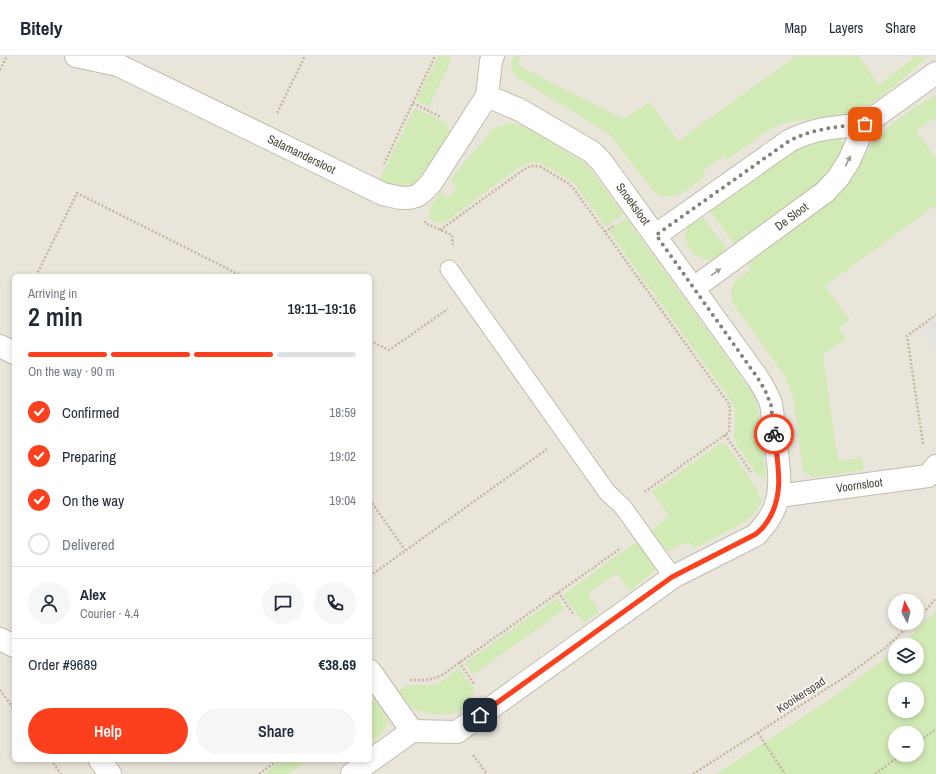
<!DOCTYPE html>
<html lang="en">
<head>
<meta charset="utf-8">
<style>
  body { margin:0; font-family:"Archivo Narrow",sans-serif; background:#f6f6f7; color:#1f2937; height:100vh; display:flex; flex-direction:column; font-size:15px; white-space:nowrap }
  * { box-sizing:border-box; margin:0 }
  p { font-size:13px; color:#747a83 }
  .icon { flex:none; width:22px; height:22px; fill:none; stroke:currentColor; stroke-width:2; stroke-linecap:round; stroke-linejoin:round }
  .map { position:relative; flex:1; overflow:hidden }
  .sheet { position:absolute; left:12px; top:218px; width:360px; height:488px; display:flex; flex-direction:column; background:#fff; border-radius:6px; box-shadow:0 2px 6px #0003 }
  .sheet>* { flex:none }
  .needle { width:26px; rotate:353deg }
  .tools { position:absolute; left:888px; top:538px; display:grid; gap:8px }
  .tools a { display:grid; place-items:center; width:36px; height:36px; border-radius:50%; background:#fff; box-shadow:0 2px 6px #0003; font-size:20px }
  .pin { position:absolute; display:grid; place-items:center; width:34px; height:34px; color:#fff; margin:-17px; border-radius:8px; box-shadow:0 2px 6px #0006 }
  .courier { position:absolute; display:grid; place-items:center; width:40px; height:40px; margin:-20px; border:3px solid #fc3f1d; border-radius:50%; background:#fff; color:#222; box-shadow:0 1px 5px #0007 }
  .head em { font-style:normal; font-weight:600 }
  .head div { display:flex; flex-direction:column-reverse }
  .head { display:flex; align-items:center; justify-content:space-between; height:68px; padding:0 16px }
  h1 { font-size:26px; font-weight:600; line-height:30px }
  .bar { display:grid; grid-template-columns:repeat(4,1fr); gap:6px 4px; align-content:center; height:48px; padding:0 16px }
  .bar i { height:5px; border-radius:3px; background:#e0e1e3 }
  .bar .current { background:#fc3f1d }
  .bar p { grid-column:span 4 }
  .line { display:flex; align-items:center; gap:10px; padding:0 16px; border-top:1px solid #e0e1e3 }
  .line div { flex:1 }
  .round { display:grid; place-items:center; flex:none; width:42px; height:42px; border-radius:21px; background:#f6f6f7 }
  ol { padding:0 16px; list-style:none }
  li { display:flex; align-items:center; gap:12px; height:44px }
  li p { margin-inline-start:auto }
  li .icon { padding:4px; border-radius:50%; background:#fc3f1d; color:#fff; stroke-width:4 }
  li:last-child { color:#747a83 }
  li i { width:22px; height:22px; border:2px solid #e0e1e3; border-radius:50% }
  .button { display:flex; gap:8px; margin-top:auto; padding:8px 16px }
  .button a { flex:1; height:46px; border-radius:24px; background:#fc3f1d; color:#fff; font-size:16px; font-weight:600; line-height:46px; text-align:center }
  .button a+a { background:#f6f6f7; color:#1f2937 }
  header { display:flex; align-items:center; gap:24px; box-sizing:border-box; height:56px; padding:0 20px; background:#fff; border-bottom:1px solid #e0e1e3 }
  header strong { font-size:19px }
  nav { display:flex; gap:22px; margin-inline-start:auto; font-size:14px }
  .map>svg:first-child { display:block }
  .residential { fill:#eae5da; fill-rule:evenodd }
  .green { fill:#d2eab5; fill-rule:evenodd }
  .parking { fill:#e5e3e0 }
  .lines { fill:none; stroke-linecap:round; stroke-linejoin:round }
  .service-casing { stroke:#c2bbae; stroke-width:19 }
  .minor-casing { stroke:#c2bbae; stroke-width:24 }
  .path { stroke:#c4b79f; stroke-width:2.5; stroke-dasharray:2 2; stroke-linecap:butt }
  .service { stroke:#fff; stroke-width:17 }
  .minor { stroke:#fff; stroke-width:22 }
  .oneway { fill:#9c9892 }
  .done { stroke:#878178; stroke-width:4; stroke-dasharray:0 7.2 }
  .route { stroke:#fc3f1d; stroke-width:5 }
  .labels { text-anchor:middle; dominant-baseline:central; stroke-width:3; stroke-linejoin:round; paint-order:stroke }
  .street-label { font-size:12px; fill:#4b4439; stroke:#fff }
</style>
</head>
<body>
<header>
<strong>Bitely</strong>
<nav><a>Map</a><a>Layers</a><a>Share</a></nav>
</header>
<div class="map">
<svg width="936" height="718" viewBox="0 0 936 718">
  <rect width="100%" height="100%" fill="#f6f3ec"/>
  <!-- residential -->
  <path class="residential" d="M0,0H936V718H0ZM14,220H370V704H14ZM895,545H917V567H895ZM895,589H917V611H895ZM895,633H917V655H895ZM895,677H917V699H895Z"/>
  <!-- green -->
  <path class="green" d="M439,0H446L452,3L429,51L416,44Z
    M514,0H521L517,9L623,63L650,46L678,85L796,0H858L879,29L916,0H928C908,18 880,46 855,55C843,60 829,62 817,63C807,64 798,64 789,66C769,70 744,92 727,104L724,100L705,113L703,122C691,131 676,145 660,139C657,138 654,135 652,133L609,78L516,21C510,13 509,9 514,0Z
    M936,39V61L916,75L936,102V149L825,230L850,264L839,272L846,283L823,299L838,405L862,402L864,414L814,421C809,420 806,418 803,414L793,340L784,319L734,249C726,229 737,223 751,213L745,204L842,133L852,121L873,86L892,68L914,52Z
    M415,52L446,67L448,70L450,77L437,102L417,127L412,131L399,133L381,125L380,122Z
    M509,67L524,70L580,104L588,110L623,158L606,171L577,131L571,124L541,107L534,106L528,107L521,110L445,166C439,168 432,167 429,160C430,152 435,143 440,136L448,142L457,131L450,124L493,73L500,70Z
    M836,81C842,83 844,86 844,92L828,120L735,189L708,152L795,91Z
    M701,158L728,195C722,199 716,204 708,204C692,204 679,182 689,168C692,164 697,161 701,158Z
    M626,162L754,339L758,352L766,423L757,419L737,389L734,381L735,356L734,351L732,346L609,175Z
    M721,388H725L728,391L758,434L759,442L763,443C759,451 754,458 748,464L693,493L689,485L666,496L651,475L669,460L652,436L718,389Z
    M637,487L641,489L653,505L655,511L654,515L650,519L631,534L628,533L618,519L615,518L589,537V539L598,553V557L584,567L563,539L633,488Z
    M557,542L565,553L473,619L465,607Z
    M936,555V718H716L826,646L895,595V611H917V589H901ZM895,633H917V655H895ZM895,677H917V699H895Z
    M459,612L474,633L475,636L471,639L476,645C458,658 448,662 425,656C419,654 413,653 408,649C404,645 401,640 398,636L405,630L411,629H436Z
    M379,640C391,663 393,671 370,687V646Z
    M283,704H308L288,718H264Z"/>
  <!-- parking -->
  <path class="parking" d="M936,263V295L921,274Z"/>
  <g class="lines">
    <!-- service casing -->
    <g class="service-casing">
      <path id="service" d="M449,213L607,436L623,451L673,521"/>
    </g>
    <!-- minor casing -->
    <g class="minor-casing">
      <g id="minor">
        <path id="s1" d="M76,0L118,9L383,138C392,140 403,144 413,141C420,140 426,132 431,127L487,40L491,5L493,0"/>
        <path d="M656,179L789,85C814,72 837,71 865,68"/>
        <path id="s2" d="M694,232L825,136L838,122L849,105L865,68L936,17"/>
        <path d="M0,290L14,297"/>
        <path id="s3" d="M778,440L928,420L936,410"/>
        <path d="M0,583L14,590"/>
        <path d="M370,615L412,675"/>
        <path d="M100,704L110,718"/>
        <path d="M352,718L412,675L457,676L673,521L756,479C764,470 772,461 776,448C783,425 777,400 774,376C773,367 773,357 771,348C768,338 762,329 757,321L601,105L592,96L520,54L487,40"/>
      </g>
    </g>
    <!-- path -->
    <path class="path" d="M0,14L7,0
      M413,47L441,61
      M277,57L305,0
      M384,108L435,0
      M425,165V167L452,179L453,189
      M440,174L526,112C531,110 535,109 541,111L569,128L574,133L729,348L730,353L729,376L643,437
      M605,176L615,169
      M36,220L77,137L242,220
      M370,285L389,294L448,253
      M725,379L751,416
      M923,388L907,280L936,259
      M370,444L405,494
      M370,520L547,393
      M558,536L574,559
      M917,562L926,554L936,542
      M459,606L475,629
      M410,624C423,624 429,625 442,619L621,492
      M0,634L14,653
      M758,677L785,718
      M917,687L936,673
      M473,699L487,718
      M51,704L61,718
      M259,718L278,704
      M693,718L845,621L885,592L912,567
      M875,718L901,699"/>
    <!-- service -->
    <use href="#service" class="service"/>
    <!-- minor -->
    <use href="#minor" class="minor"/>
  </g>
  <!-- one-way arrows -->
  <defs><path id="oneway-solid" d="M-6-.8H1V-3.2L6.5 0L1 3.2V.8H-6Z"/></defs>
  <g class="oneway">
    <use href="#oneway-solid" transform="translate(848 105) rotate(-64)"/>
    <use href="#oneway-solid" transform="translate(716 216) rotate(-36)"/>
  </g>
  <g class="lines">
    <!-- done -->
    <path class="done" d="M774,378L771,349L765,334L757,321L656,179L789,85C814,72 837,71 865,68"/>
    <!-- route -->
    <path class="route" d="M480,659L672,521L756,478C758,476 762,473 764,470C786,443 778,408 774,378"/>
  </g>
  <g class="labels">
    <!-- street labels -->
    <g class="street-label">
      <text stroke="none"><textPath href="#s1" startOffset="247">Salamandersloot</textPath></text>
      <text transform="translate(633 148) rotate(54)">Snoeksloot</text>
      <text stroke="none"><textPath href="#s2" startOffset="121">De Sloot</textPath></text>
      <text stroke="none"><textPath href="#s3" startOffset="82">Voornsloot</textPath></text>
      <text transform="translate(801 639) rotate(-33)">Kooikerspad</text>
    </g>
  </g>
</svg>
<div class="tools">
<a><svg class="needle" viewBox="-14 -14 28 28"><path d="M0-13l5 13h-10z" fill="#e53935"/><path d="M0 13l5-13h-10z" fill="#747a83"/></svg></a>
<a><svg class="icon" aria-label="layers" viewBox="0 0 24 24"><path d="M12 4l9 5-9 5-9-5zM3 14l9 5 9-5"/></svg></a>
<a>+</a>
<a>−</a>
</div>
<div class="pin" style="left:865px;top:68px;background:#ea580c"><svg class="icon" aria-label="bag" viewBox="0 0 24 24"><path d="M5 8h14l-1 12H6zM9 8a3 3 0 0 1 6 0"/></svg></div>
<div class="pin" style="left:480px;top:659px;background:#1f2937"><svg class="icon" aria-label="home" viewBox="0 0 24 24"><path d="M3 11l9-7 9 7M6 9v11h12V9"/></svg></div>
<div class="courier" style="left:774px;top:378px"><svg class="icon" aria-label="bike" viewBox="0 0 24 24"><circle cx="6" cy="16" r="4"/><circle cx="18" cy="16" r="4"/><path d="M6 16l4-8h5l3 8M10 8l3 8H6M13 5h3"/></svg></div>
<section class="sheet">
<div class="head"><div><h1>2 min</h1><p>Arriving in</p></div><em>19:11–19:16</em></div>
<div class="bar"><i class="current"></i><i class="current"></i><i class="current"></i><i></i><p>On the way · 90 m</p></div>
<ol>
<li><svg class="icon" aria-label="check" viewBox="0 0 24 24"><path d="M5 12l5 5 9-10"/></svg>Confirmed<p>18:59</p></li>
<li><svg class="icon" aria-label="check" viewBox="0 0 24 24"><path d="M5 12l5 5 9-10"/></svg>Preparing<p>19:02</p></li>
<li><svg class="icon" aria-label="check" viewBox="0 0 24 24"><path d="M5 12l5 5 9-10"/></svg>On the way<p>19:04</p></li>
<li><i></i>Delivered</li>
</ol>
<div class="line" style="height:72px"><a class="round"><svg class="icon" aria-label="person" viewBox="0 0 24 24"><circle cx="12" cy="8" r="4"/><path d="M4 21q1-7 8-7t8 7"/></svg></a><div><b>Alex</b><p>Courier · 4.4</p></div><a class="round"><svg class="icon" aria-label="chat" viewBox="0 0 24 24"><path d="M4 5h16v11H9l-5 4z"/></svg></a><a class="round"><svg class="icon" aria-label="phone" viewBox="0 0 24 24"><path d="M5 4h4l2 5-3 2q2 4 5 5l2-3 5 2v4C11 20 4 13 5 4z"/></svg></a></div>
<div class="line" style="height:52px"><div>Order #9689</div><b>€38.69</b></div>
<div class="button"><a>Help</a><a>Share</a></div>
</section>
</div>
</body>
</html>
